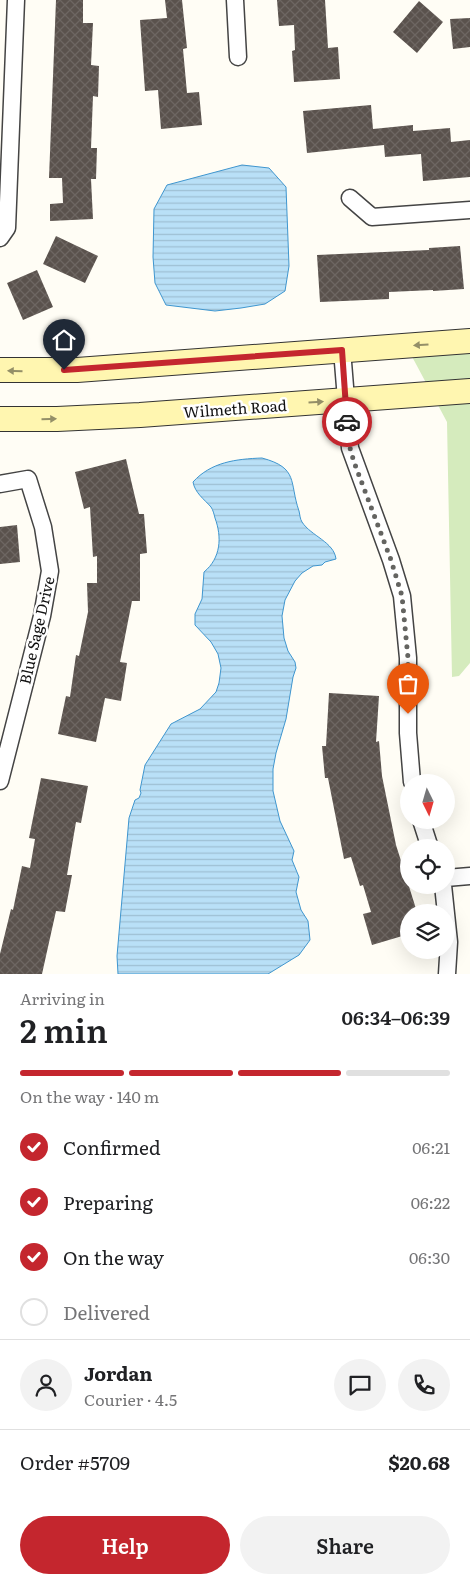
<!DOCTYPE html>
<html lang="en">
<head>
<meta charset="utf-8">
<style>
  body { margin:0; font-family:Literata,serif; background:#f2f2f2; color:#202124; height:100vh; display:flex; flex-direction:column; font-size:19px; white-space:nowrap }
  * { box-sizing:border-box; margin:0 }
  p { font-size:16px; color:#757577 }
  .icon { flex:none; width:28px; height:28px; fill:none; stroke:currentColor; stroke-width:2; stroke-linecap:round; stroke-linejoin:round }
  .map { position:relative; height:974px; overflow:hidden }
  .details { display:flex; flex-direction:column; background:#fff; flex:1 }
  .details>* { flex:none }
  .needle { width:32px; rotate:175deg }
  .tools { position:absolute; left:400px; top:774px; display:grid; gap:10px }
  .tools a { display:grid; place-items:center; width:55px; height:55px; border-radius:50%; background:#fff; box-shadow:0 5px 20px #0002; font-size:25px }
  .pin { position:absolute; display:grid; place-items:center; width:42px; height:42px; color:#fff; margin:-51px -21px; border-radius:50% 50% 50% 0; rotate:-45deg; box-shadow:0 0 5px #0007 }
  .pin .icon { rotate:45deg }
  .courier { position:absolute; display:grid; place-items:center; width:50px; height:50px; margin:-25px; border:4px solid #c4262e; border-radius:50%; background:#fff; color:#222; box-shadow:0 1px 6px #0007 }
  .headline em { font-style:normal; font-weight:600 }
  .headline div { display:flex; flex-direction:column-reverse }
  .headline { display:flex; align-items:center; justify-content:space-between; height:85px; padding:0 20px }
  h1 { font-size:32px; font-weight:600; line-height:38px }
  .bar { display:grid; grid-template-columns:repeat(4,1fr); gap:8px 5px; align-content:center; height:60px; padding:0 20px }
  .bar i { height:6px; border-radius:4px; background:#e0e0e0 }
  .bar .active { background:#c4262e }
  .bar p { grid-column:span 4 }
  .line { display:flex; align-items:center; gap:12px; padding:0 20px; border-top:1px solid #e0e0e0 }
  .line div { flex:1 }
  .round { display:grid; place-items:center; flex:none; width:52px; height:52px; border-radius:26px; background:#f2f2f2 }
  ol { padding:0 20px; list-style:none }
  li { display:flex; align-items:center; gap:15px; height:55px }
  li p { margin-inline-start:auto }
  li .icon { padding:5px; border-radius:50%; background:#c4262e; color:#fff; stroke-width:4 }
  li:last-child { color:#757577 }
  li i { width:28px; height:28px; border:2px solid #e0e0e0; border-radius:50% }
  .button { display:flex; gap:10px; margin-top:auto; padding:10px 20px }
  .button a { flex:1; height:58px; border-radius:30px; background:#c4262e; color:#fff; font-size:20px; font-weight:600; line-height:58px; text-align:center }
  .button a+a { background:#f2f2f2; color:#202124 }
  .map>svg:first-child { display:block }
  .grass { fill:#d5ebbd }
  .water { fill:url(#water-rules); stroke:#3f96cf }
  .building { fill:url(#building-cross-hatch) }
  .lines { fill:none; stroke-linecap:round; stroke-linejoin:round }
  .minor-casing { stroke:#444; stroke-width:19 }
  .secondary-casing { stroke:#333; stroke-width:26 }
  .minor { stroke:#fff; stroke-width:16 }
  .secondary { stroke:#fff6b0; stroke-width:24 }
  .oneway { fill:#948f68 }
  .done { stroke:#646461; stroke-width:5; stroke-dasharray:0 9 }
  .route { stroke:#c4262e; stroke-width:6 }
  .labels { text-anchor:middle; dominant-baseline:central; stroke-width:5; stroke-linejoin:round; paint-order:stroke }
  .street-label { font-size:15px; fill:#111; stroke:#fff }
</style>
</head>
<body>
<div class="map">
<svg width="470" height="974" viewBox="0 0 470 974">
  <defs>
    <pattern id="water-rules" width="6" height="5" patternUnits="userSpaceOnUse" patternTransform="scale(1.25)"><rect width="6" height="5" fill="#b9e0f7"/><path d="M0 2.5h6" fill="none" stroke="#9ebfd3"/></pattern>
    <pattern id="building-cross-hatch" width="8" height="8" patternUnits="userSpaceOnUse" patternTransform="scale(1.25)"><rect width="8" height="8" fill="#5a524d"/><path d="M0 0l8 8M0 8l8-8" fill="none" stroke="#6d6662"/></pattern>
  </defs>
  <rect width="100%" height="100%" fill="#fffdf5"/>
  <!-- grass -->
  <path class="grass" d="M470,331V663L459,676L452,677L447,422L401,336Z"/>
  <!-- water -->
  <path class="water" d="M242,165L269,168L286,187L289,266L285,291L265,304L241,308L215,311L166,305L155,283L153,257L154,209L167,185Z
    M262,458C299,468 289,482 299,511C300,515 300,519 302,522C311,536 334,542 336,559L325,562L322,565L313,566L302,573L295,581L285,600L282,616L284,638L288,651L295,662L296,668L293,677L286,719L276,753L273,769V791L280,821L294,851L292,860L299,877L296,892L301,910L308,921L310,940L299,955L268,974H118L117,956L129,818L135,800L139,798L141,793L140,790L145,765L171,724L200,709L216,692L219,683L221,668L218,654L211,642L195,625V614L202,599L204,572C221,558 222,537 215,518C214,514 213,510 211,507C204,499 195,493 193,482C211,462 236,459 262,458Z"/>
  <!-- building -->
  <path class="building" d="M56,0H83V23H93L91,65L99,66L98,97L93,96L91,148H97L96,179H91L93,219L50,221V204L63,203L62,178H49Z
    M165,0H182L187,48L183,49L187,93L199,92L202,125L161,129L158,90L145,91L140,20L167,18Z
    M277,0H325L328,48L338,47L340,79L294,82L292,51L295,50L294,25L279,26Z
    M419,1L443,22L417,53L393,32Z
    M470,18V47L453,49L450,19Z
    M371,105L373,129L413,125V131L450,128L451,142L470,140V177L423,181L421,154L385,157L384,145L307,153L303,111Z
    M56,236L98,256L85,283L43,264Z
    M460,246L464,289L433,291V290L389,292V299L320,302L317,255L429,250V248Z
    M37,270L53,307L23,320L7,283Z
    M126,459L139,514H144L147,553L140,554V601H132L120,662L127,663L121,701L105,698L96,742L58,734L66,696L70,697L76,655L79,656L88,612L87,583H97V556L93,557L90,507L84,509L75,472Z
    M17,525L20,562L0,564V527Z
    M329,693L379,696L376,742L379,741L382,776L396,845L417,912H409V934L372,945L363,914L371,912L363,885L360,886L351,857L344,859L328,778H325L322,746H326Z
    M41,778L88,786L81,823L76,822L67,875H72L65,912L56,911L42,974H0V954L11,909L13,910L22,866L30,868L35,839L29,838Z"/>
  <g class="lines">
    <!-- minor casing -->
    <g class="minor-casing">
      <path id="minor" d="M235,0L238,57
        M350,198L372,217L470,210
        M0,238L7,228L16,0
        M342,350L350,448L391,560L402,596L408,658V733L412,782
        M0,484L28,479L43,527L50,571L42,616L0,781
        M421,820L430,848
        M446,878L470,876
        M443,885L449,942L447,974"/>
    </g>
    <!-- secondary casing -->
    <g class="secondary-casing">
      <path id="secondary" d="M0,370H77L470,341
        M0,419H57L140,415L470,391"/>
    </g>
    <!-- minor -->
    <use href="#minor" class="minor"/>
    <!-- secondary -->
    <use href="#secondary" class="secondary"/>
  </g>
  <!-- one-way arrows -->
  <defs><path id="oneway-solid" d="M-6-.8H1V-3.2L6.5 0L1 3.2V.8H-6Z" transform="scale(1.25)"/></defs>
  <g class="oneway">
    <use href="#oneway-solid" transform="translate(421 345) rotate(176)"/>
    <use href="#oneway-solid" transform="translate(15 371) rotate(-179)"/>
    <use href="#oneway-solid" transform="translate(316 402) rotate(-4)"/>
    <use href="#oneway-solid" transform="translate(49 419) rotate(-1)"/>
  </g>
  <g class="lines">
    <!-- done -->
    <path class="done" d="M347,422L350,448L354,462L391,560L402,596L408,658V714"/>
    <!-- route -->
    <path class="route" d="M64,370L342,350L347,422"/>
  </g>
  <g class="labels">
    <!-- street labels -->
    <g class="street-label">
      <text transform="translate(235 408) rotate(-4)">Wilmeth Road</text>
      <text transform="translate(36 630) rotate(-77)">Blue Sage Drive</text>
    </g>
  </g>
</svg>
<div class="tools">
<a><svg class="needle" viewBox="-14 -14 28 28"><path d="M0-13l5 13h-10z" fill="#e53935"/><path d="M0 13l5-13h-10z" fill="#757577"/></svg></a>
<a><svg class="icon" aria-label="locate" viewBox="0 0 24 24"><circle cx="12" cy="12" r="6"/><path d="M12 2v4M12 18v4M2 12h4M18 12h4"/></svg></a>
<a><svg class="icon" aria-label="layers" viewBox="0 0 24 24"><path d="M12 4l9 5-9 5-9-5zM3 14l9 5 9-5"/></svg></a>
</div>
<div class="pin" style="left:408px;top:714px;background:#ea580c"><svg class="icon" aria-label="bag" viewBox="0 0 24 24"><path d="M5 8h14l-1 12H6zM9 8a3 3 0 0 1 6 0"/></svg></div>
<div class="pin" style="left:64px;top:370px;background:#1f2937"><svg class="icon" aria-label="home" viewBox="0 0 24 24"><path d="M3 11l9-7 9 7M6 9v11h12V9"/></svg></div>
<div class="courier" style="left:347px;top:422px"><svg class="icon" aria-label="car" viewBox="0 0 24 24"><path d="M5 17H2v-5l4-1 3-4h7l3 4 3 1v5h-3M9 17h6M6 11h13"/><circle cx="7" cy="17" r="2"/><circle cx="17" cy="17" r="2"/></svg></div>
</div>
<section class="details">
<div class="headline"><div><h1>2 min</h1><p>Arriving in</p></div><em>06:34–06:39</em></div>
<div class="bar"><i class="active"></i><i class="active"></i><i class="active"></i><i></i><p>On the way · 140 m</p></div>
<ol>
<li><svg class="icon" aria-label="check" viewBox="0 0 24 24"><path d="M5 12l5 5 9-10"/></svg>Confirmed<p>06:21</p></li>
<li><svg class="icon" aria-label="check" viewBox="0 0 24 24"><path d="M5 12l5 5 9-10"/></svg>Preparing<p>06:22</p></li>
<li><svg class="icon" aria-label="check" viewBox="0 0 24 24"><path d="M5 12l5 5 9-10"/></svg>On the way<p>06:30</p></li>
<li><i></i>Delivered</li>
</ol>
<div class="line" style="height:90px"><a class="round"><svg class="icon" aria-label="person" viewBox="0 0 24 24"><circle cx="12" cy="8" r="4"/><path d="M4 21q1-7 8-7t8 7"/></svg></a><div><b>Jordan</b><p>Courier · 4.5</p></div><a class="round"><svg class="icon" aria-label="chat" viewBox="0 0 24 24"><path d="M4 5h16v11H9l-5 4z"/></svg></a><a class="round"><svg class="icon" aria-label="phone" viewBox="0 0 24 24"><path d="M5 4h4l2 5-3 2q2 4 5 5l2-3 5 2v4C11 20 4 13 5 4z"/></svg></a></div>
<div class="line" style="height:65px"><div>Order #5709</div><b>$20.68</b></div>
<div class="button"><a>Help</a><a>Share</a></div>
</section>
</body>
</html>
